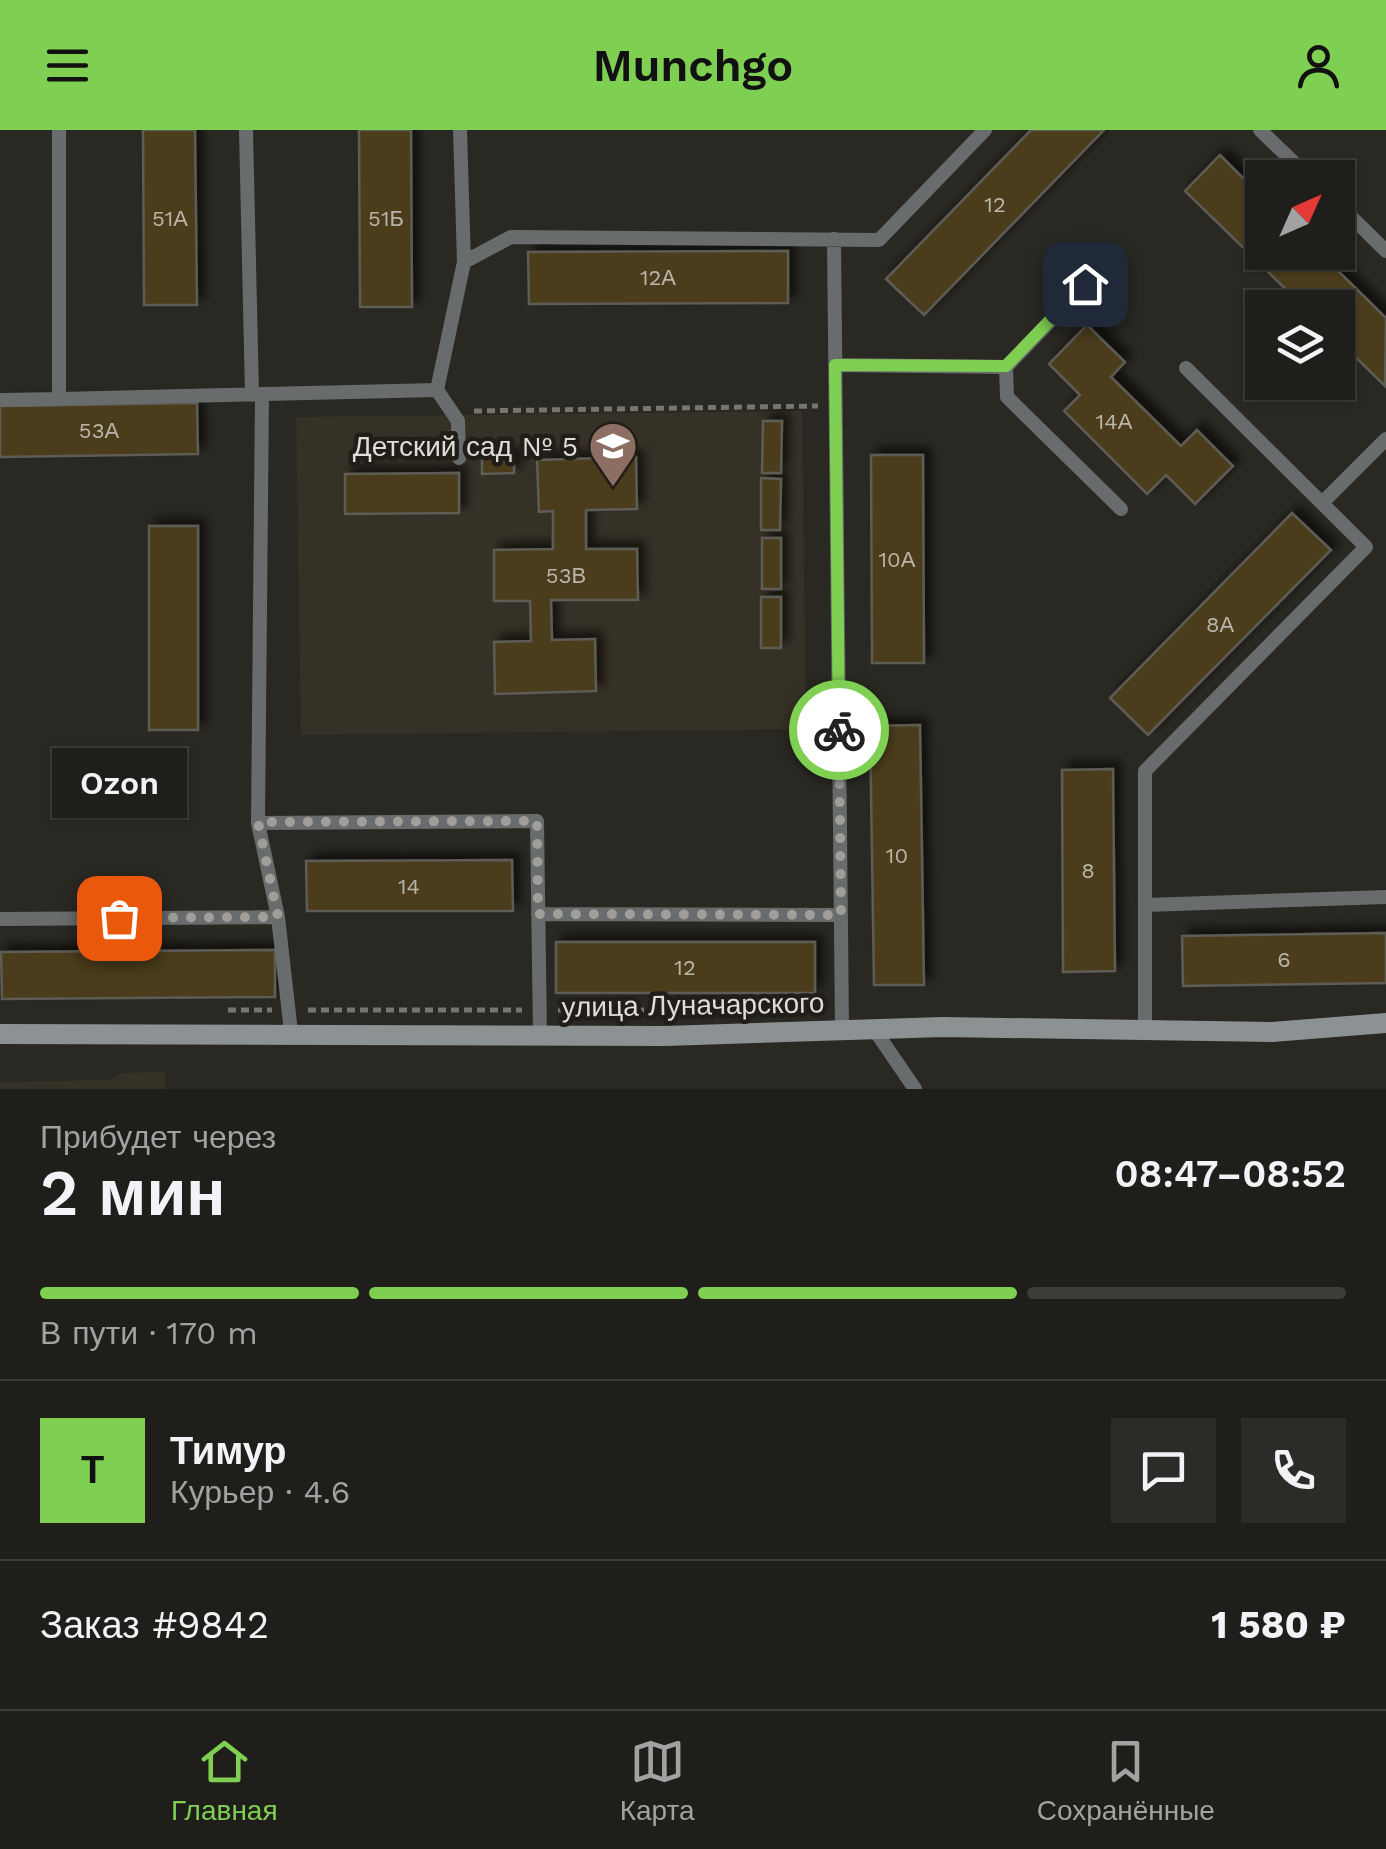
<!DOCTYPE html>
<html lang="ru">
<head>
<meta charset="utf-8">
<style>
  body { margin:0; font-family:"Work Sans",sans-serif; background:#2d2b27; color:#f1f3f6; height:100vh; display:flex; flex-direction:column; font-size:38px; white-space:nowrap }
  * { box-sizing:border-box; margin:0 }
  p { font-size:32px; color:#a2a2a2 }
  .icon { flex:none; width:55px; height:55px; fill:none; stroke:currentColor; stroke-width:2; stroke-linecap:round; stroke-linejoin:round }
  .map { position:relative; height:959px; overflow:hidden }
  .details { display:flex; flex-direction:column; background:#201e1a; flex:1 }
  .details>* { flex:none }
  .needle { width:65px; rotate:45deg }
  .tools { position:absolute; left:1245px; top:30px; display:grid; gap:20px }
  .tools a { display:grid; place-items:center; width:110px; height:110px; border-radius:0px; background:#201e1a; box-shadow:0 2px 8px #0004,0 0 0 2px #3d3c39; font-size:50px }
  .pin { position:absolute; display:grid; place-items:center; width:85px; height:85px; color:#fff; margin:-42px; border-radius:20px; box-shadow:0 5px 15px #0006 }
  .courier { position:absolute; display:grid; place-items:center; width:100px; height:100px; margin:-50px; border:8px solid #7fd052; border-radius:50%; background:#fff; color:#222; box-shadow:0 2px 12px #0007 }
  .bubble { position:absolute; height:70px; border-radius:0px; background:#201e1a; box-shadow:0 2px 8px #0004,0 0 0 2px #3d3c39; font-size:32px; font-weight:600; line-height:70px; text-align:center }
  .head em { font-style:normal; font-weight:600 }
  .head div { display:flex; flex-direction:column-reverse }
  .head { display:flex; align-items:center; justify-content:space-between; height:170px; padding:0 40px }
  h1 { font-size:65px; font-weight:600; line-height:75px }
  .bar { display:grid; grid-template-columns:repeat(4,1fr); gap:15px 10px; align-content:center; height:120px; padding:0 40px }
  .bar i { height:12px; border-radius:8px; background:#3d3c39 }
  .bar .selected { background:#7fd052 }
  .bar p { grid-column:span 4 }
  .line { display:flex; align-items:center; gap:25px; padding:0 40px; border-top:2px solid #3d3c39 }
  .line div { flex:1 }
  .round { display:grid; place-items:center; flex:none; width:105px; height:105px; border-radius:0px; background:#2d2b27 }
  header { display:flex; justify-content:space-between; align-items:center; height:130px; padding:0 40px; background:#7fd052; color:#111; font-size:45px; font-weight:600 }
  .menu { display:flex; justify-content:space-around; align-items:center; height:140px; border-top:2px solid #3d3c39; background:#201e1a; font-size:28px; color:#a2a2a2 }
  .menu a { display:grid; justify-items:center; gap:5px }
  .menu .selected { color:#7fd052 }
  .map>svg:first-child { display:block }
  .built { fill:#363126 }
  .building { fill:#4b3e1f; stroke:#5d5b55; stroke-width:2.5; filter:url(#shadow) }
  .lines { fill:none; stroke-linecap:round; stroke-linejoin:round }
  .path { stroke:#777570; stroke-width:5; stroke-dasharray:8 5; stroke-linecap:butt }
  .lane { stroke:#686c6c; stroke-width:14 }
  .secondary { stroke:#8c9293; stroke-width:20 }
  .done { stroke:#9f9e99; stroke-width:10; stroke-dasharray:0 18 }
  .route { stroke:#7fd052; stroke-width:12 }
  .labels { text-anchor:middle; dominant-baseline:central; stroke-width:9; stroke-linejoin:round; paint-order:stroke }
  .number-label { font-size:22px; fill:#b9b5aa }
  .poi-label { font-size:28px; fill:#deddd9; stroke:#211e19; text-anchor:end }
  .street-label { font-size:28px; fill:#deddd9; stroke:#211e19 }
</style>
</head>
<body>
<header><svg class="icon" aria-label="menu" viewBox="0 0 24 24"><path d="M4 6h16M4 12h16M4 18h16"/></svg>Munchgo<svg class="icon" aria-label="person" viewBox="0 0 24 24"><circle cx="12" cy="8" r="4"/><path d="M4 21q1-7 8-7t8 7"/></svg></header>
<div class="map">
<svg width="1386" height="959" viewBox="0 0 1386 959">
  <defs>
    <filter id="shadow"><feDropShadow dx="7" dy="-7" stdDeviation="5" flood-color="#0009"/></filter>
  </defs>
  <rect width="100%" height="100%" fill="#2a2822"/>
  <!-- built -->
  <path class="built" d="M802,281L806,599L301,605L296,287Z
    M165,942V959H0V952L111,950L120,943Z"/>
  <!-- building -->
  <path class="building" d="M143,0H195L197,175H144Z
    M359,0H411L412,177H360Z
    M1031,0H1104L924,185L886,149Z
    M1220,25L1262,67V122H1319L1386,188L1385,256L1338,210V178H1305L1185,61Z
    M788,121V173L529,174L528,122Z
    M1087,195L1125,232L1111,247L1181,316L1197,300L1233,336L1195,374L1166,345L1147,364L1064,281L1080,265L1049,234Z
    M197,273L198,324L0,327V276Z
    M763,291H782L781,343H762Z
    M514,325V343L482,344V326Z
    M871,325H923L924,533H872Z
    M636,327L637,379L586,380V419H637L638,470H551L552,510L595,509L596,561L495,564L494,512L531,511L530,471H494V420L553,419V381L539,382L537,330Z
    M459,343V383L345,384V344Z
    M761,348L781,349L780,400H761Z
    M1292,383L1331,420L1148,605L1110,568Z
    M149,396H198V600H149Z
    M762,408H781V459H762Z
    M761,467H781V518H761Z
    M920,595L924,855H874L870,596Z
    M1113,639L1115,841L1063,842L1062,640Z
    M512,730L513,781H307L306,731Z
    M1386,803V853L1183,856L1182,806Z
    M556,812H815V863H556Z
    M275,820V867L2,869L1,822Z"/>
  <g class="lines">
    <!-- path -->
    <path class="path" d="M474,281L818,276
      M228,880H272
      M308,880H522
      M558,880H682"/>
    <!-- lane -->
    <path class="lane" d="M246,0L252,264
      M460,0L464,132
      M1260,0L1310,48
      M1338,74L1386,121
      M834,109L842,899
      M835,235L1006,237L1085,155
      M1006,237L1007,267L1121,379
      M437,260L464,132L511,107L879,110L985,0
      M59,269L437,260L458,291L459,328
      M0,270L59,269V0
      M1322,373L1386,309
      M258,693L537,691L540,906
      M1146,775L1386,767
      M538,784L841,785
      M278,787L291,902
      M0,789L278,787L258,693L262,264
      M874,899L915,959
      M1145,903V641L1366,417L1186,238"/>
    <!-- secondary -->
    <path class="secondary" d="M0,904L665,906L943,897L1272,902L1386,893"/>
  </g>
  <g class="lines">
    <!-- done -->
    <path class="done" d="M119,788L278,787L258,692L537,691L538,784L841,785L839,600"/>
    <!-- route -->
    <path class="route" d="M839,600L835,235L1006,236L1085,154"/>
  </g>
  <!-- icons -->
  <defs>
    <g id="school-pin" transform="scale(2.5)"><path d="M0 17L-7.5 6A9.5 9.5 0 1 1 7.5 6Z" fill="#8d6e63" stroke="#211e19"/><path d="M0-5L7-2L0 1L-7-2ZM-4 1L0 2.5L4 1V4Q0 6-4 4Z" fill="#fff"/></g>
  </defs>
  <g fill-rule="evenodd">
    <use href="#school-pin" x="613" y="316"/>
  </g>
  <g class="labels">
    <!-- number labels -->
    <g class="number-label">
      <text x="995" y="74">12</text>
      <text x="170" y="88">51А</text>
      <text x="386" y="88">51Б</text>
      <text x="658" y="147">12А</text>
      <text x="1114" y="291">14А</text>
      <text x="99" y="300">53А</text>
      <text x="897" y="429">10А</text>
      <text x="566" y="445">53В</text>
      <text x="1220" y="494">8А</text>
      <text x="897" y="725">10</text>
      <text x="1088" y="740">8</text>
      <text x="409" y="756">14</text>
      <text x="1284" y="829">6</text>
      <text x="685" y="837">12</text>
    </g>
    <!-- poi labels -->
    <g class="poi-label">
      <text x="578" y="316">Детский сад № 5</text>
    </g>
    <!-- street labels -->
    <g class="street-label">
      <text transform="translate(693 875) rotate(-1)">улица Луначарского</text>
    </g>
  </g>
</svg>
<div class="tools">
<a><svg class="needle" viewBox="-14 -14 28 28"><path d="M0-13l5 13h-10z" fill="#e53935"/><path d="M0 13l5-13h-10z" fill="#a2a2a2"/></svg></a>
<a><svg class="icon" aria-label="layers" viewBox="0 0 24 24"><path d="M12 4l9 5-9 5-9-5zM3 14l9 5 9-5"/></svg></a>
</div>
<div class="pin" style="left:119px;top:788px;background:#ea580c"><svg class="icon" aria-label="bag" viewBox="0 0 24 24"><path d="M5 8h14l-1 12H6zM9 8a3 3 0 0 1 6 0"/></svg></div>
<div class="pin" style="left:1085px;top:154px;background:#1f2937"><svg class="icon" aria-label="home" viewBox="0 0 24 24"><path d="M3 11l9-7 9 7M6 9v11h12V9"/></svg></div>
<div class="courier" style="left:839px;top:600px"><svg class="icon" aria-label="bike" viewBox="0 0 24 24"><circle cx="6" cy="16" r="4"/><circle cx="18" cy="16" r="4"/><path d="M6 16l4-8h5l3 8M10 8l3 8H6M13 5h3"/></svg></div>
<div class="bubble" style="left:52px;top:618px;width:135px">Ozon</div>
</div>
<section class="details">
<div class="head"><div><h1>2 мин</h1><p>Прибудет через</p></div><em>08:47–08:52</em></div>
<div class="bar"><i class="selected"></i><i class="selected"></i><i class="selected"></i><i></i><p>В пути · 170 m</p></div>
<div class="line" style="height:180px"><b class="round" style="background:#7fd052;color:#111">Т</b><div><b>Тимур</b><p>Курьер · 4.6</p></div><a class="round"><svg class="icon" aria-label="chat" viewBox="0 0 24 24"><path d="M4 5h16v11H9l-5 4z"/></svg></a><a class="round"><svg class="icon" aria-label="phone" viewBox="0 0 24 24"><path d="M5 4h4l2 5-3 2q2 4 5 5l2-3 5 2v4C11 20 4 13 5 4z"/></svg></a></div>
<div class="line" style="height:130px"><div>Заказ #9842</div><b>1 580 ₽</b></div>
</section>
<nav class="menu">
<a class="selected"><svg class="icon" aria-label="home" viewBox="0 0 24 24"><path d="M3 11l9-7 9 7M6 9v11h12V9"/></svg>Главная</a>
<a><svg class="icon" aria-label="map" viewBox="0 0 24 24"><path d="M3 6l6-2 6 2 6-2v14l-6 2-6-2-6 2zM9 4v14M15 6v14"/></svg>Карта</a>
<a><svg class="icon" aria-label="saved" viewBox="0 0 24 24"><path d="M7 4h10v16l-5-4-5 4z"/></svg>Сохранённые</a>
</nav>
</body>
</html>
